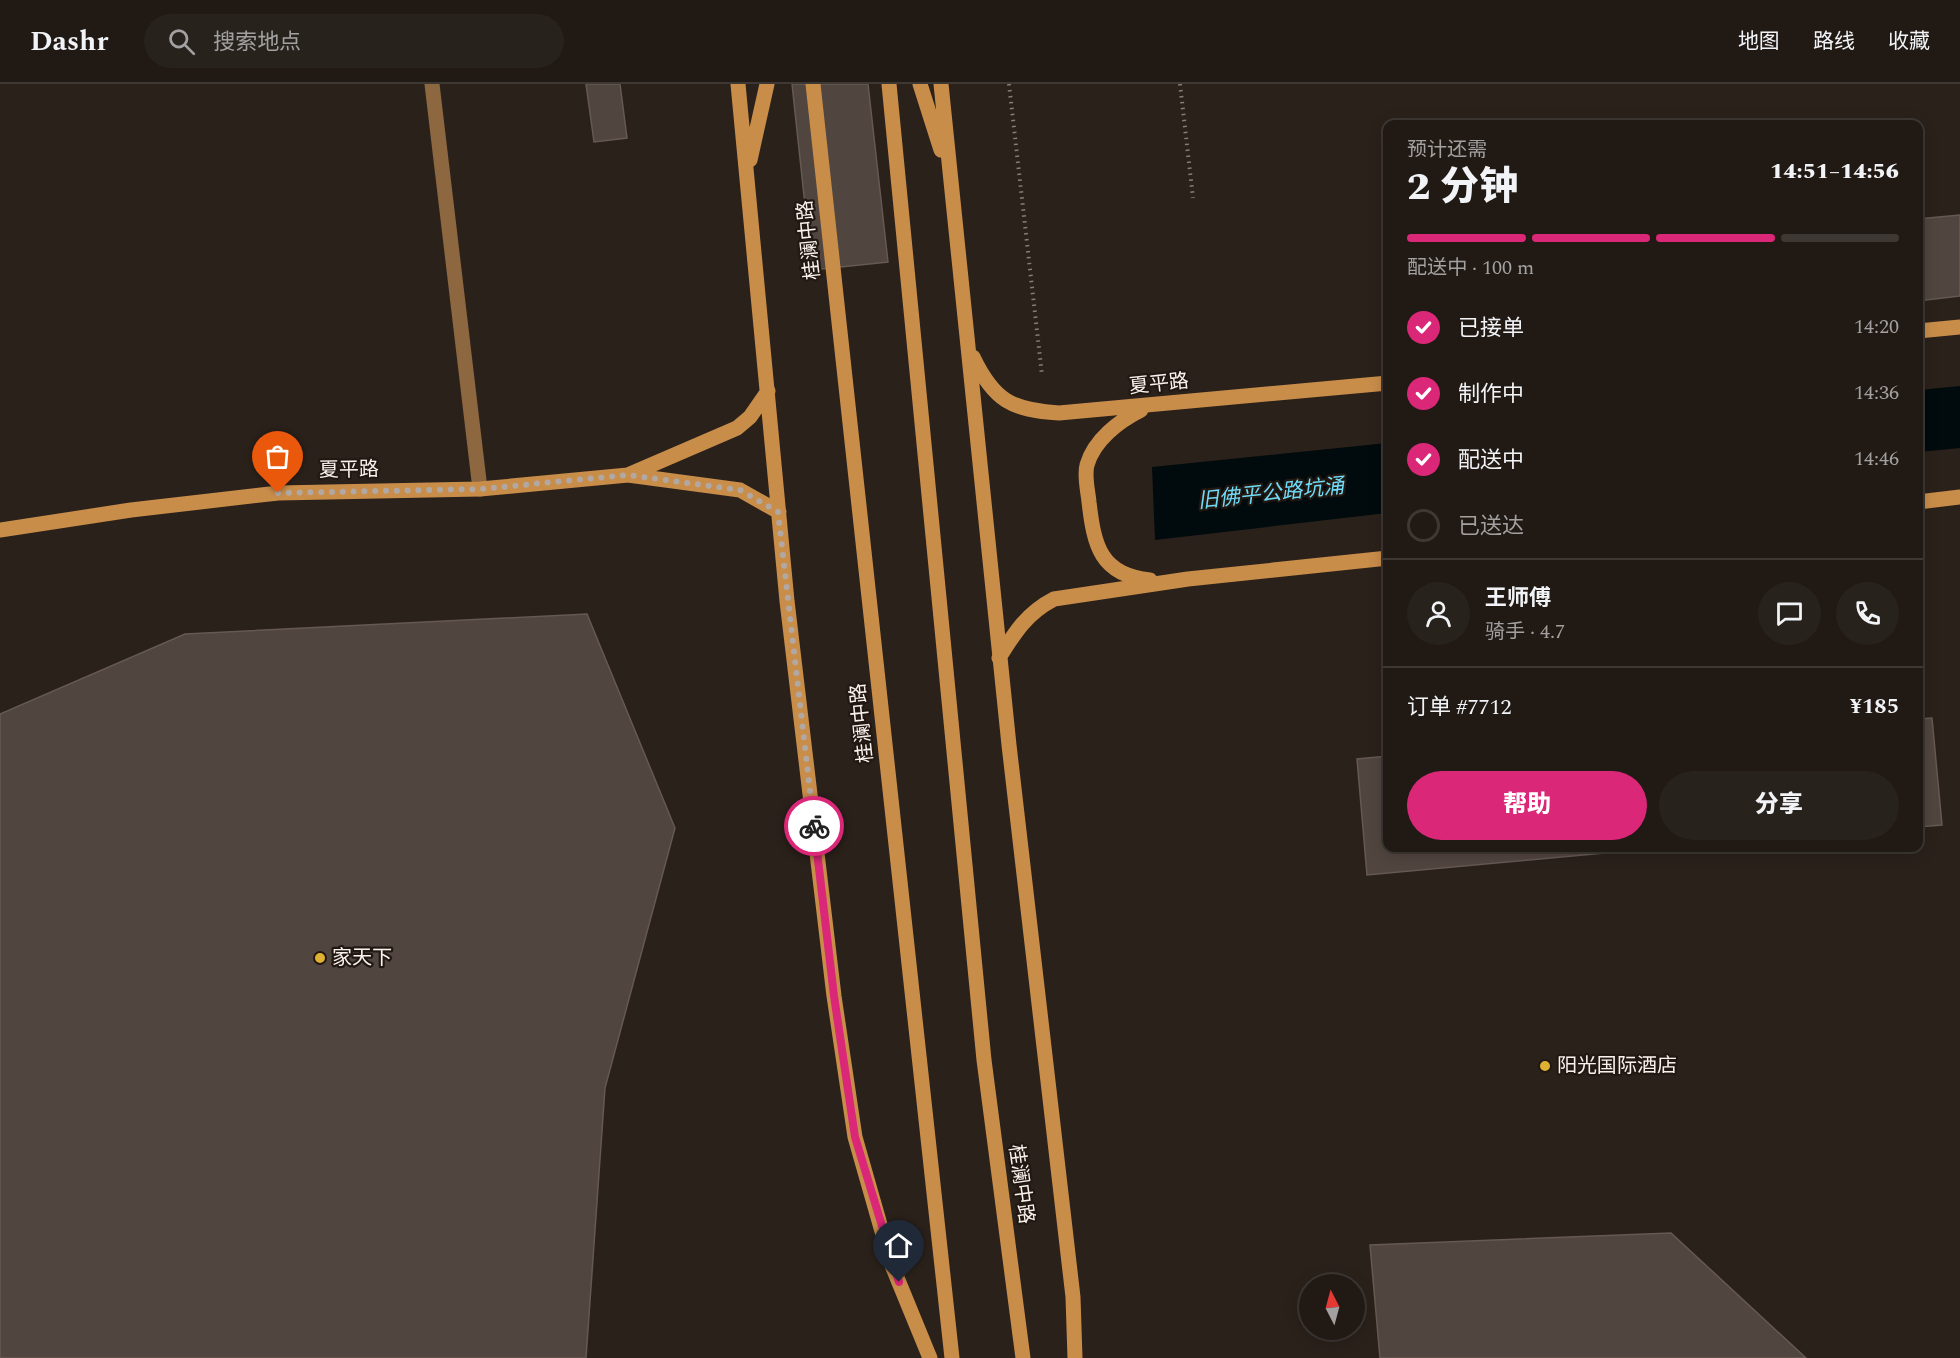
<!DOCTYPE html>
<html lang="zh">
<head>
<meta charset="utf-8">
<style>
  body { margin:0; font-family:Spectral,"Noto Sans SC",serif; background:#28221d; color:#f1f3f6; height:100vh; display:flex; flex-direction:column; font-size:22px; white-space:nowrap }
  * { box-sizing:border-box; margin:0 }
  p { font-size:20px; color:#a2a0a0 }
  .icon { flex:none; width:33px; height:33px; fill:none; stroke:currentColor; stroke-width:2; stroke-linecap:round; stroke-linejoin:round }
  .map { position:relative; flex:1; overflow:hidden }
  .panel { position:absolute; left:1383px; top:36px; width:540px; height:732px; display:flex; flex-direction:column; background:#201914; border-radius:12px; box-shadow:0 3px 15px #0003,0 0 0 2px #3d3834 }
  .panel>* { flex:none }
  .needle { width:39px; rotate:354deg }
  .controls { position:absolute; left:1299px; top:1190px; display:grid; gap:12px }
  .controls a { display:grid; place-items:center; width:66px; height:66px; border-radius:50%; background:#201914; box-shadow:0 3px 15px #0003,0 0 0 2px #3d3834; font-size:30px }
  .pin { position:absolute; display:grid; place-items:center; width:51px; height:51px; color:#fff; margin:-62px -26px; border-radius:50% 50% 50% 0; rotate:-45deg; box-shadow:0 0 6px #0007 }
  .pin .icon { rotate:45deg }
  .courier { position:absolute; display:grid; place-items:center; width:60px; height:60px; margin:-30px; border:4px solid #db2777; border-radius:50%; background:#fff; color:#222; box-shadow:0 2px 8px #0007 }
  .head em { font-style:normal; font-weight:800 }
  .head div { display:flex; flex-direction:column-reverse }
  .head { display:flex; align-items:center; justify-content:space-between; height:102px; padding:0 24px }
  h1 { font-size:39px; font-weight:800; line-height:45px }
  .bar { display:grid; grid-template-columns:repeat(4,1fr); gap:9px 6px; align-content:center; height:72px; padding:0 24px }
  .bar i { height:8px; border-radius:4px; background:#3d3834 }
  .bar .current { background:#db2777 }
  .bar p { grid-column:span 4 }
  .line { display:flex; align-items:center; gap:15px; padding:0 24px; border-top:2px solid #3d3834 }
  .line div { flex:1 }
  .round { display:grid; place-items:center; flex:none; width:63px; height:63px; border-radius:32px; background:#28221d }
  ol { padding:0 24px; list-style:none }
  li { display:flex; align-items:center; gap:18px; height:66px }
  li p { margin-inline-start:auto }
  li .icon { padding:6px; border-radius:50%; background:#db2777; color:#fff; stroke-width:4 }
  li:last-child { color:#a2a0a0 }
  li i { width:33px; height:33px; border:3px solid #3d3834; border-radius:50% }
  .cta { display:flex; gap:12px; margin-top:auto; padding:12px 24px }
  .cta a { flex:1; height:69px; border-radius:36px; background:#db2777; color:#fff; font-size:24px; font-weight:800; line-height:69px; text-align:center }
  .cta a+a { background:#28221d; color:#f1f3f6 }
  header { display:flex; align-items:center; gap:36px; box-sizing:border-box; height:84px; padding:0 30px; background:#201914; border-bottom:2px solid #3d3834 }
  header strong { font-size:28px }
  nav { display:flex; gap:33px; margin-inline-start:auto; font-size:21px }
  .search { width:420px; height:54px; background:#28221d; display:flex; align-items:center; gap:15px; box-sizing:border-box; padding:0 21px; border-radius:33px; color:#a2a0a0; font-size:22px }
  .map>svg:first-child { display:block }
  .water { fill:#010b0e }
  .building { fill:#51453f; stroke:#665952; stroke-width:1.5 }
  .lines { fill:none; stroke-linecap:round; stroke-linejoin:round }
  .path { stroke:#867d78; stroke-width:4; stroke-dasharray:1.5 4.5; stroke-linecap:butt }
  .service { stroke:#8d673f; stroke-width:15 }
  .secondary { stroke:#c98d4a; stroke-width:15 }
  .done { stroke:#b1a8a4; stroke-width:6; stroke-dasharray:0 10.8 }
  .route { stroke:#db2777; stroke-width:8 }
  .poi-dot { fill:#deb133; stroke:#221812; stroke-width:2 }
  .labels { text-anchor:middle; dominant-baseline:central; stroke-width:4.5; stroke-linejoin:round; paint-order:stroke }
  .street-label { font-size:20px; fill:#f9f1ed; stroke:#221812 }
  .poi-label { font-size:20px; fill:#f9f1ed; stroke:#221812; text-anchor:start }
  .water-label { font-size:21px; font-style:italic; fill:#70dbf8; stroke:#221812 }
</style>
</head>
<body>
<header>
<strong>Dashr</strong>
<div class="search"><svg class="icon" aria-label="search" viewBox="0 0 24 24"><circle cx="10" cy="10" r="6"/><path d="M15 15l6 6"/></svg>搜索地点</div>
<nav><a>地图</a><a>路线</a><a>收藏</a></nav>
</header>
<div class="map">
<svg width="1960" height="1274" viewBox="0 0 1960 1274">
  <rect width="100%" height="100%" fill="#2b211b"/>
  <!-- water -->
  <path class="water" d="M1960,302V364L1919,368V306Z
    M1387,359V429L1155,456L1152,383Z"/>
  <!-- building -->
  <path class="building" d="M586,0H620L627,54L594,58Z
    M792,0H868L888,178L812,186Z
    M1960,131V212L1918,217V135Z
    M587,530L675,744L605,1004L586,1274H0V630L185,550Z
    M1932,634L1942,741L1918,743V635Z
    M1388,672V764H1637V766L1367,791L1357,675Z
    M1671,1149L1806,1274H1380L1370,1161Z"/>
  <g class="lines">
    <!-- path -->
    <path class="path" d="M1009,0L1042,291
      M1180,0L1193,114"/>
    <!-- service -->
    <path class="service" d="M432,0L480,405"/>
    <!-- secondary -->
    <path class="secondary" d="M738,0L787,517L834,912L855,1053L891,1179L930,1274
      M813,0L952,1274
      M889,0L984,976L1023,1274
      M920,0L941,66
      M941,0L1009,661L1073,1213L1075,1274
      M750,76L767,0
      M1918,247L1960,243
      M973,273C994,317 1012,326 1059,329L1388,299
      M1141,326C1119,337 1094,356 1087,381C1084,392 1088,407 1089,418C1094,461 1100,491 1150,496
      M628,391L737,344L750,333L768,307
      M1918,418L1960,413
      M0,446L131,426L278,409L480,405L628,391L740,406L779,428
      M999,574C1015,548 1027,529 1054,515L1188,495L1388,474"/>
  </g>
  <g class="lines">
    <!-- done -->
    <path class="done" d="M278,409L480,405L628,391L740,406L778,428L814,742"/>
    <!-- route -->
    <path class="route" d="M814,742L834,912L855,1053L899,1198"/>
  </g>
  <!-- markers -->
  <g class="poi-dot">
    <circle cx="320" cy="874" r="6"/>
    <circle cx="1545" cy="982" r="6"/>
  </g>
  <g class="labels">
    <!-- street labels -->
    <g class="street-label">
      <text transform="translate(809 156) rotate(-96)">桂澜中路</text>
      <text transform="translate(1159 300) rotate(-6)">夏平路</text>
      <text transform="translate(349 386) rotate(-1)">夏平路</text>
      <text transform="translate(862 639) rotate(-96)">桂澜中路</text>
      <text transform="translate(1021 1100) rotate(82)">桂澜中路</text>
    </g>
    <!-- poi labels -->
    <g class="poi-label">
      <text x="332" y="874">家天下</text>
      <text x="1557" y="982">阳光国际酒店</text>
    </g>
    <!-- water labels -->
    <g class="water-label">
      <text transform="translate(1271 410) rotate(-6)">旧佛平公路坑涌</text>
    </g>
  </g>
</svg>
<div class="controls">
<a><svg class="needle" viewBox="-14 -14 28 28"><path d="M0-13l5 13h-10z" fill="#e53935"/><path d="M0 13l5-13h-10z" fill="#a2a0a0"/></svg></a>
</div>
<div class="pin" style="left:278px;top:409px;background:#ea580c"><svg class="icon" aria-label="bag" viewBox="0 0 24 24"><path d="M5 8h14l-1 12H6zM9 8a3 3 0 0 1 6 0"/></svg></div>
<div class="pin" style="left:899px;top:1198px;background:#1f2937"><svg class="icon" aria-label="home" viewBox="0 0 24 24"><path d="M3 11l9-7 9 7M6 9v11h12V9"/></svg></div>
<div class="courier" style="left:814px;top:742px"><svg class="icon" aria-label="bike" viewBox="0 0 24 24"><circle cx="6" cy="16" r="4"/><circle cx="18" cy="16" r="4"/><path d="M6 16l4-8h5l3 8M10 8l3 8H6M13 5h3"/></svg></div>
<section class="panel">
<div class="head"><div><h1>2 分钟</h1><p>预计还需</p></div><em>14:51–14:56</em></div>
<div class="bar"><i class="current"></i><i class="current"></i><i class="current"></i><i></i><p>配送中 · 100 m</p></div>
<ol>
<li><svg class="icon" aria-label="check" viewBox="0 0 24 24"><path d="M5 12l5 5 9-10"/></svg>已接单<p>14:20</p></li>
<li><svg class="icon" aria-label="check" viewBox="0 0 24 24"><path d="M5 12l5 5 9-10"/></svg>制作中<p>14:36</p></li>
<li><svg class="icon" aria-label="check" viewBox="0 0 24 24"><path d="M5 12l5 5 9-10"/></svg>配送中<p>14:46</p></li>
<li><i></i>已送达</li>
</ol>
<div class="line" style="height:108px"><a class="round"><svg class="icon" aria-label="person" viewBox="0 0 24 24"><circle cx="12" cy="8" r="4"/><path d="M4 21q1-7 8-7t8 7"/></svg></a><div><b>王师傅</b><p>骑手 · 4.7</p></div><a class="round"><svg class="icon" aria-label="chat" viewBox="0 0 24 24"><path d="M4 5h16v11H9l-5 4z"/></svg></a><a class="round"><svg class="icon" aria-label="phone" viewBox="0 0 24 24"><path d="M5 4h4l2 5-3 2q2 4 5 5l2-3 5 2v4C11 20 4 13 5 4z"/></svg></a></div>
<div class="line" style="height:78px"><div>订单 #7712</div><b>¥185</b></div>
<div class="cta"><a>帮助</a><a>分享</a></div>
</section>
</div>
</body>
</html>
